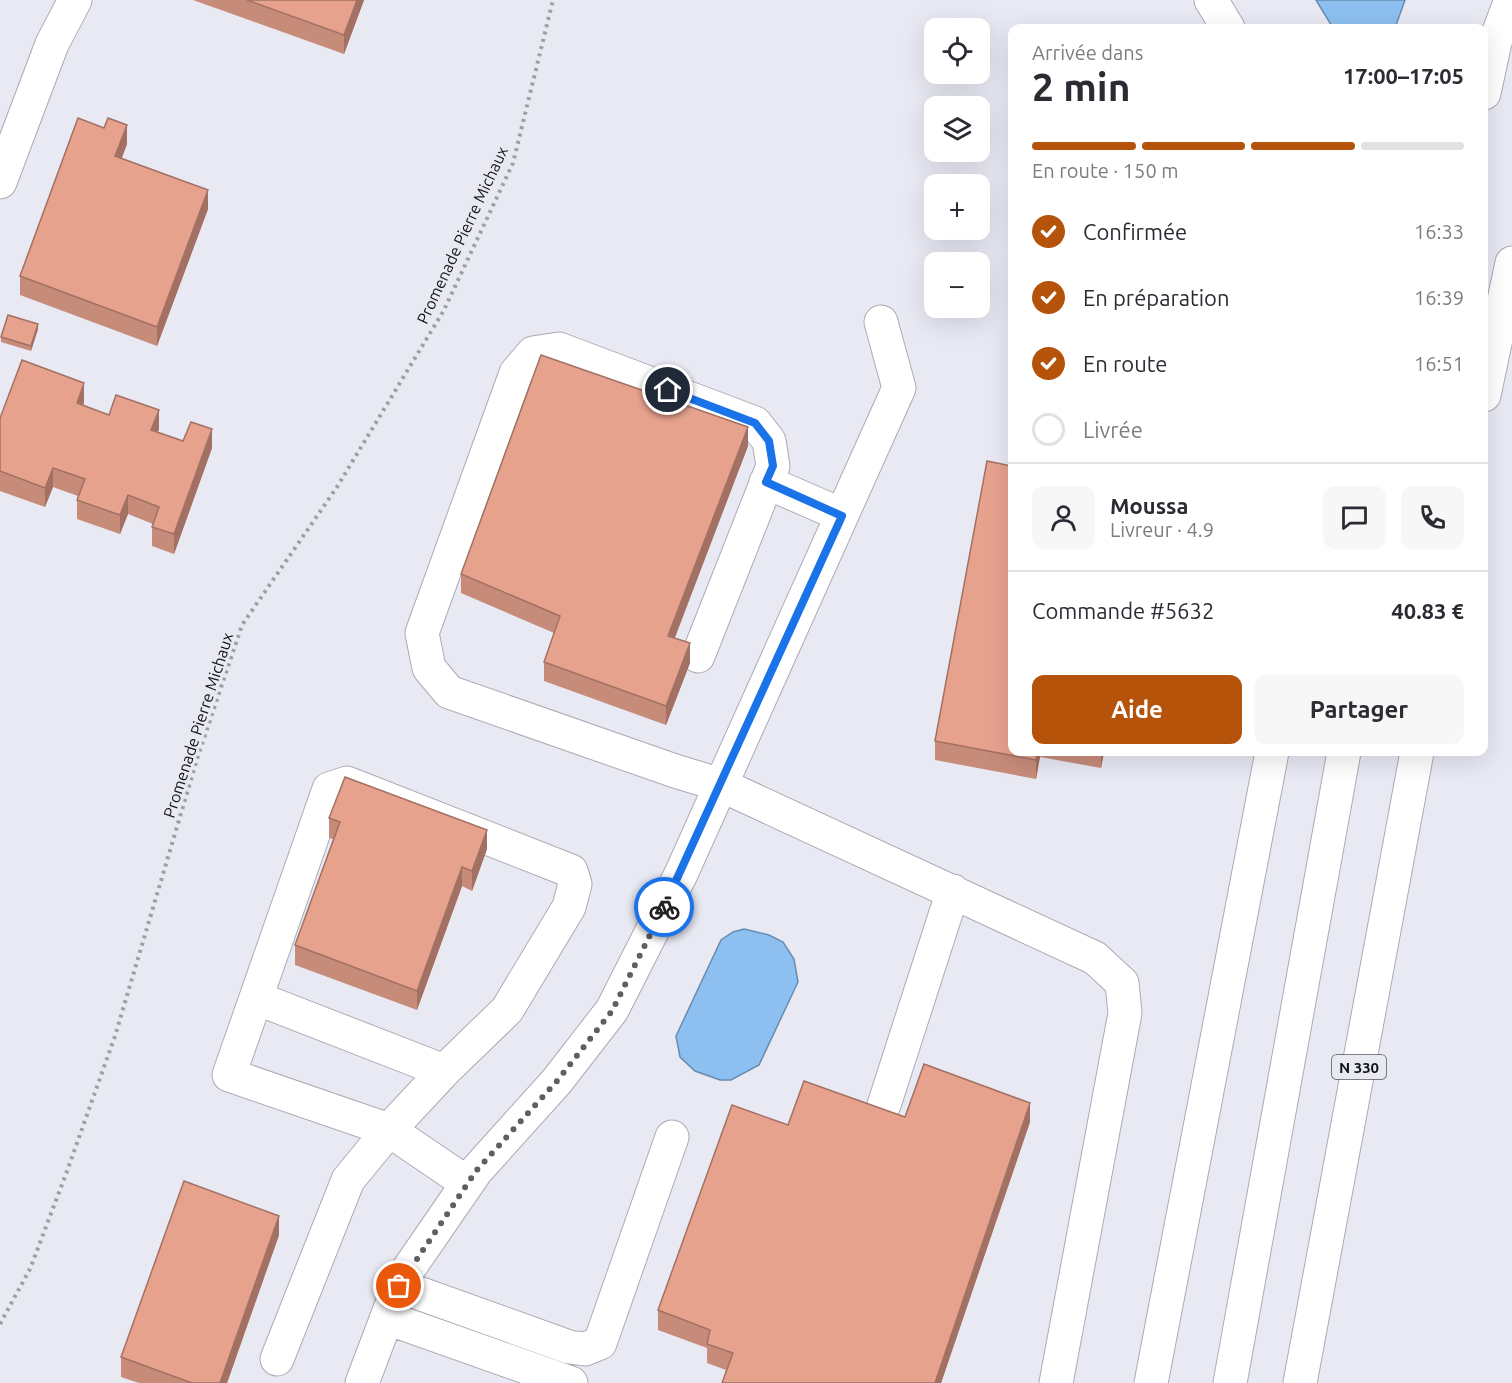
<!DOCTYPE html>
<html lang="fr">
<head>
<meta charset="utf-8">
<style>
  body { margin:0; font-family:Ubuntu,sans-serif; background:#f7f7f7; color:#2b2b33; height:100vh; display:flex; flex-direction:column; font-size:22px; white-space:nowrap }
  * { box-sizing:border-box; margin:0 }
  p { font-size:20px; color:#7c7c81 }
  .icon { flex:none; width:33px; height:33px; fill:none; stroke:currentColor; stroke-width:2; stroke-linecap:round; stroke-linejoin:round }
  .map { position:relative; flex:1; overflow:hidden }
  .side { position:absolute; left:1008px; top:24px; width:480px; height:732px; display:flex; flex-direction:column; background:#fff; border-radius:12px; box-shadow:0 6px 24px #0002 }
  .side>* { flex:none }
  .controls { position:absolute; left:924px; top:18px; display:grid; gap:12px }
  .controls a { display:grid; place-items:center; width:66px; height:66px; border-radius:12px; background:#fff; box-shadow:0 6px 24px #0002; font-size:30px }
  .pin { position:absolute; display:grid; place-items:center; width:51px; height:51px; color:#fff; margin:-26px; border:3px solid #fff; border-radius:50%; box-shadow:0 2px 6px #0007 }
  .courier { position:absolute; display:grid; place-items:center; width:60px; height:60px; margin:-30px; border:4px solid #1a73e8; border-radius:50%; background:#fff; color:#222; box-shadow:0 2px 8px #0007 }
  .head em { font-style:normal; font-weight:600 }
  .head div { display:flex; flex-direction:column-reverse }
  .head { display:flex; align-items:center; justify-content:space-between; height:102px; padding:0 24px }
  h1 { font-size:39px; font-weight:600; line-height:45px }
  .bar { display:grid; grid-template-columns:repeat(4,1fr); gap:9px 6px; align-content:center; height:72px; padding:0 24px }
  .bar i { height:8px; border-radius:4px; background:#e1e1e2 }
  .bar .current { background:#b45309 }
  .bar p { grid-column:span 4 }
  .line { display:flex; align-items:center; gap:15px; padding:0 24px; border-top:2px solid #e1e1e2 }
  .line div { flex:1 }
  .round { display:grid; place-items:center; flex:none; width:63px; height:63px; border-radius:12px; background:#f7f7f7 }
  ol { padding:0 24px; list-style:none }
  li { display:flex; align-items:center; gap:18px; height:66px }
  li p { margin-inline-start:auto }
  li .icon { padding:6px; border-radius:50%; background:#b45309; color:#fff; stroke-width:4 }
  li:last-child { color:#7c7c81 }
  li i { width:33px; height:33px; border:3px solid #e1e1e2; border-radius:50% }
  .button { display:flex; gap:12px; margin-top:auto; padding:12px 24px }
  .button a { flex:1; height:69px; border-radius:12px; background:#b45309; color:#fff; font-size:24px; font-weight:600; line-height:69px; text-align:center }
  .button a+a { background:#f7f7f7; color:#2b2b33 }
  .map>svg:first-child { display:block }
  .water { fill:#8dc0f0; stroke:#688caf; stroke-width:1.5 }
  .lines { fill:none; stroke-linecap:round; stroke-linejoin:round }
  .minor-casing { stroke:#aaabb5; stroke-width:35 }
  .highway-casing { stroke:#aaabb5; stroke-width:35 }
  .path { stroke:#9d9ea6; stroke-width:4; stroke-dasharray:3 4.5; stroke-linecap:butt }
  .minor { stroke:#fff; stroke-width:33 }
  .highway { stroke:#fff; stroke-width:33 }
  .wall { fill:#c78b7a }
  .shaded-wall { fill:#a27163 }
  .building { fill:#e7a28e; stroke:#a27163; stroke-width:1.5 }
  .done { stroke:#5e5f64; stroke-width:6; stroke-dasharray:0 10.8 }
  .route { stroke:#1a73e8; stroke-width:8 }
  .labels { text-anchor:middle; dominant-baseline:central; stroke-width:6; stroke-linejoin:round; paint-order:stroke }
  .shield { fill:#e8e9f3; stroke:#535459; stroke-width:1.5 }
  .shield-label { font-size:15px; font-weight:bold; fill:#131417 }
  .street-label { font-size:16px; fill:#131417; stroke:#e8e9f3 }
</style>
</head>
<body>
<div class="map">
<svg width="1512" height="1383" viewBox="0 0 1512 1383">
  <rect width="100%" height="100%" fill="#e8e9f3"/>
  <!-- water -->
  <path class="water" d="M1316,0H1405L1395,28H1333Z
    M744,929L769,935L783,942L794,959L798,982L759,1065L731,1080H720L695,1071L680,1057L676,1036L721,940L733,932Z"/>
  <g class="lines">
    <!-- minor casing -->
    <g class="minor-casing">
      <path id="minor" d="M1211,0L1228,28
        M0,182L52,44L75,0
        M766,482L842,515
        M698,656L773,466L769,441L755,423L559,349L533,353L516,373L422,633L429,668L449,692L675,771L721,785L1095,958L1122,983L1125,1013L1056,1383
        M347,783L571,871L575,884L569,907L507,1010L444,1071L389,1130L229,1075L329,789Z
        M256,998L444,1071
        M884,1105L953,891
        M399,1286L569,1347L585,1349L600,1343L672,1137
        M387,1318L571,1383
        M277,1359L348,1180L389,1130L467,1183
        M362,1383L401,1280L476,1171L557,1081L612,1010L681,874L899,388L881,322
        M1151,1383L1272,752"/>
    </g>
    <!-- highway casing -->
    <g class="highway-casing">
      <path id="highway" d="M1484,93L1495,42L1511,0
        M1484,395L1512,263
        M1230,1383L1344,752
        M1300,1383L1417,752"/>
    </g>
    <!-- path -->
    <path class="path" d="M0,1324L30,1269L66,1174L115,1036L198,756L242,625L337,487L444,310L513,163L553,0"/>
    <!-- minor -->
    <use href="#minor" class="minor"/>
    <!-- highway -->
    <use href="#highway" class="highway"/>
  </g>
  <!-- wall -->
  <path class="wall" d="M193,0H364L344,54Z
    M127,144L122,158L208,209L157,346L20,295V276Z
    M38,329L31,351L1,342V337Z
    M84,402L83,406L109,415L159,429L158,432L183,441L212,448L174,554L152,546V527L153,524L128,514L120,534L77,519V500L78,496L53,487L45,507L0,491V418Z
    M748,446L674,638L690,663L666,725L544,681V662L554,633L461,593V574Z
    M935,741L1012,752H1104L1101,768L1040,757L1036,779L935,760Z
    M329,818L487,849L472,891L462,886L417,1010L295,965V945L333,839L329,838Z
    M905,1117L1030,1122L941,1383H722L726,1370L707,1363V1348L658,1330V1310L788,1125Z
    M279,1235L227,1383H139L121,1377V1357Z"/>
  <!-- shaded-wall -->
  <path class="shaded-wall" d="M357,0H364L344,54V35Z
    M127,125V144L115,175V156Z
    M208,190V209L157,346V327Z
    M38,324V329L31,351V346Z
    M84,383V402L77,423V403Z
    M159,410V429L151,449V430Z
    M748,427V446L668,656V636Z
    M212,429V448L174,554V534Z
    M53,468V487L45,507V488Z
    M128,495V514L120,534V515Z
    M690,643V663L666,725V706Z
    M1037,752H1040V757L1036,779V760Z
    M1101,752H1104L1101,768Z
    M487,830V849L472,891V871Z
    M462,867V886L417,1010V991Z
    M1030,1103V1122L941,1383H935Z
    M279,1216V1235L227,1383H220Z"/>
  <!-- building -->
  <path class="building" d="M247,0H357L344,35Z
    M78,118L104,128L108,118L127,125L115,156L208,190L157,327L20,276Z
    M8,315L38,324L31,346L1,337Z
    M541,355L748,427L668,636L690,643L666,706L544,662L560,616L461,574Z
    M22,360L84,383L77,403L109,415L116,395L159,410L151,430L183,441L191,422L212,429L174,534L152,527L159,507L128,495L120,515L77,500L85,479L53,468L45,488L0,471V418Z
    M987,461L1012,466V752H1037L1036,760L935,741Z
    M345,777L487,830L472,871L462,867L417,991L295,945L340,822L329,818Z
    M924,1064L1030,1103L935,1383H722L733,1353L707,1344L710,1330L658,1310L732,1105L788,1125L804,1081L905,1117Z
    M184,1181L279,1216L220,1383H192L121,1357Z"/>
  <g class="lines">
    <!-- done -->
    <path class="done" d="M399,1286L476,1171L557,1081L612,1011L664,907"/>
    <!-- route -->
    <path class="route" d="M664,907L842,516L766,482L773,466L769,441L755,423L668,390"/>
  </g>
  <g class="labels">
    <!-- shield labels -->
    <rect class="shield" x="1332" y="1055" width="54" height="24" rx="4.5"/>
    <g class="shield-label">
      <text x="1359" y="1067">N 330</text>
    </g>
    <!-- street labels -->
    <g class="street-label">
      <text transform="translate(462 235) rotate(-65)">Promenade Pierre Michaux</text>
      <text transform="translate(198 725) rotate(-72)">Promenade Pierre Michaux</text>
    </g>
  </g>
</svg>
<div class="controls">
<a><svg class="icon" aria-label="locate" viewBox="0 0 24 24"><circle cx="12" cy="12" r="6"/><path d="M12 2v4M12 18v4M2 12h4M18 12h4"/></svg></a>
<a><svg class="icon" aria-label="layers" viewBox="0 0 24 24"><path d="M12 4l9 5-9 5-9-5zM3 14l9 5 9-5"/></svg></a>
<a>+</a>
<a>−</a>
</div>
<div class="pin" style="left:399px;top:1286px;background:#ea580c"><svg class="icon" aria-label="bag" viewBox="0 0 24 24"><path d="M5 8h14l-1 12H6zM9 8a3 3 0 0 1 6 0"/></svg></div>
<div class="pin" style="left:668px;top:390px;background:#1f2937"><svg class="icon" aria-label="home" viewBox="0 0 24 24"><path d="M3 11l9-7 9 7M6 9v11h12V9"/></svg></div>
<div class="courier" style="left:664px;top:907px"><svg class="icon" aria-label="bike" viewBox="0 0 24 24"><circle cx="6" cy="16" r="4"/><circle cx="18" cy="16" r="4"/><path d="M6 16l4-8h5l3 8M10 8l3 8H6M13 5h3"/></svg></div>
<section class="side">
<div class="head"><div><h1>2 min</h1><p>Arrivée dans</p></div><em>17:00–17:05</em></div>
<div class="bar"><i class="current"></i><i class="current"></i><i class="current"></i><i></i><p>En route · 150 m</p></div>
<ol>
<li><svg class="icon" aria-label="check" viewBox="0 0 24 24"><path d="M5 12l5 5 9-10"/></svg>Confirmée<p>16:33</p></li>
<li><svg class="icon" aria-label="check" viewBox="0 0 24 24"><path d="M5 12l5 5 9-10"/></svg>En préparation<p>16:39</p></li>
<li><svg class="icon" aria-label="check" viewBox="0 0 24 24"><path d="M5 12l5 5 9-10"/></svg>En route<p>16:51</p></li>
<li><i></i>Livrée</li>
</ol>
<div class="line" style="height:108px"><a class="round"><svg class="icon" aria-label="person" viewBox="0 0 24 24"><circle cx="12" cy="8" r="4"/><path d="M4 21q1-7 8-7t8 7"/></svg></a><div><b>Moussa</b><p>Livreur · 4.9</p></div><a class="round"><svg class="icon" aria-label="chat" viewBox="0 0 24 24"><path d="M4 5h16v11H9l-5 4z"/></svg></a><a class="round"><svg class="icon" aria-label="phone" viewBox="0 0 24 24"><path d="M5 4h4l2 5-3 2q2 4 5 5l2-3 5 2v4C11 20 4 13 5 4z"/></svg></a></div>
<div class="line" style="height:78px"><div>Commande #5632</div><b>40.83 €</b></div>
<div class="button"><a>Aide</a><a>Partager</a></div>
</section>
</div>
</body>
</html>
